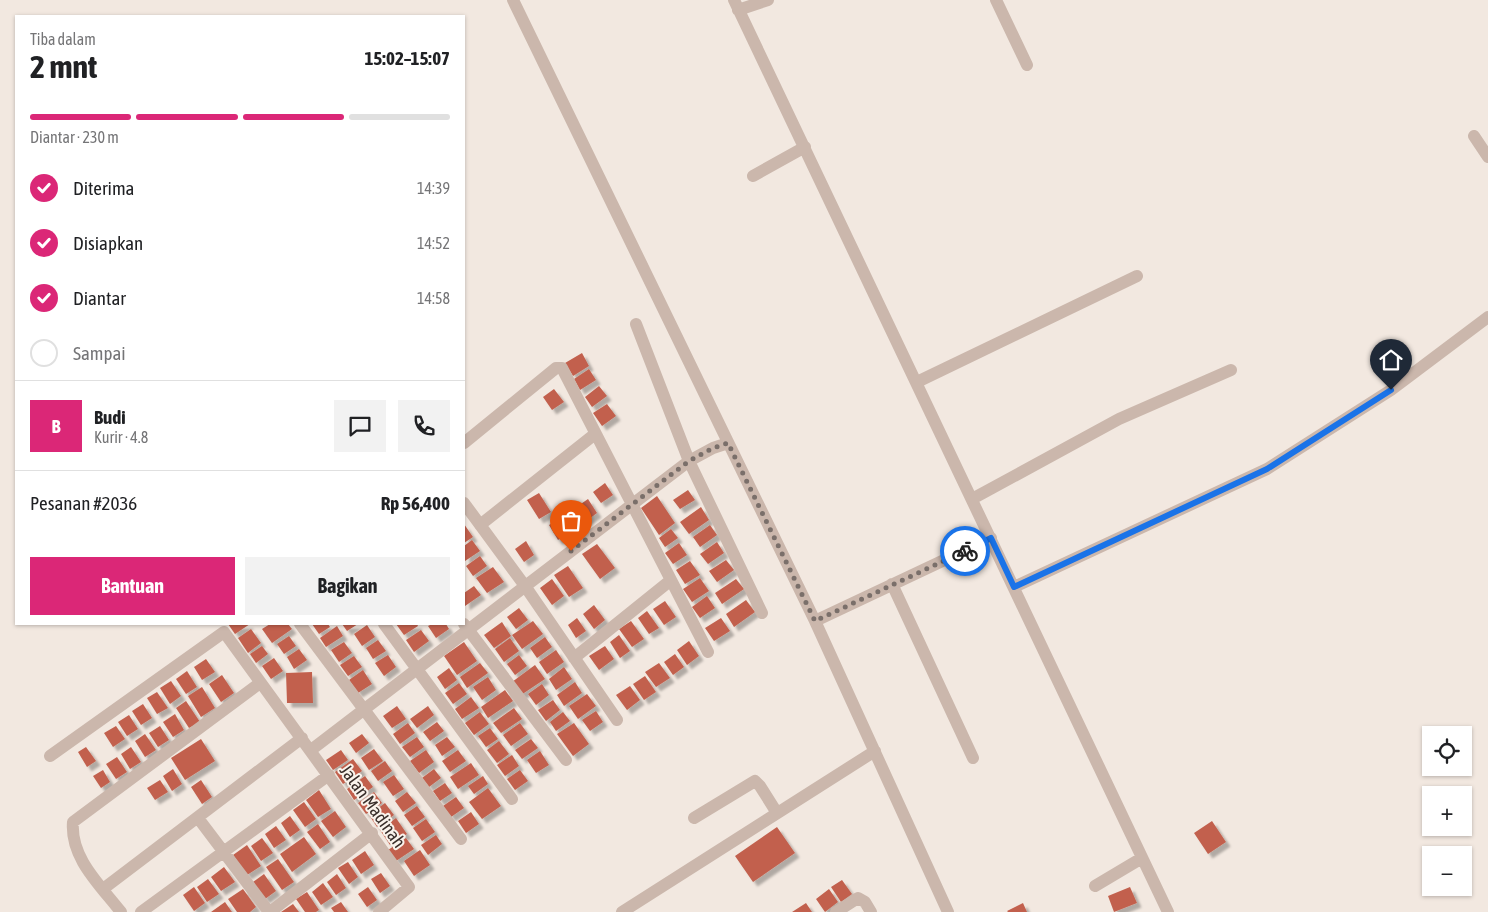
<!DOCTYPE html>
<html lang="id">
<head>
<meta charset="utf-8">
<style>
  body { margin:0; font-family:"Asap Condensed",sans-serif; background:#f2f2f2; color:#202124; height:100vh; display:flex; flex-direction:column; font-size:19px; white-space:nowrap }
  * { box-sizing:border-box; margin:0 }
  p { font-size:16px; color:#757577 }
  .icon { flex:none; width:28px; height:28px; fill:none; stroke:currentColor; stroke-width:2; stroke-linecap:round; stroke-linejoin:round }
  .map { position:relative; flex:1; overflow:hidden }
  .side { position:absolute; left:15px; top:15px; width:450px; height:610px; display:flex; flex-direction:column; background:#fff; border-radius:0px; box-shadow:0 1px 4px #0004 }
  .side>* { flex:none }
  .fabs { position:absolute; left:1422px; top:726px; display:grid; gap:10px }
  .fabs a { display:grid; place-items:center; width:50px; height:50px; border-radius:0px; background:#fff; box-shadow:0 1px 4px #0004; font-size:25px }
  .pin { position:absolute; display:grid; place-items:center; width:42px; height:42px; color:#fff; margin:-51px -21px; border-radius:50% 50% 50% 0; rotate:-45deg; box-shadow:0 0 5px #0007 }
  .pin .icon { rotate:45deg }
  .courier { position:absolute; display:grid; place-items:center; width:50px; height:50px; margin:-25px; border:4px solid #1a73e8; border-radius:50%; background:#fff; color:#222; box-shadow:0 1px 6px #0007 }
  .overview em { font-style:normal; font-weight:700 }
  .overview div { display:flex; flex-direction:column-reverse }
  .overview { display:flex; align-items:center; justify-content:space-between; height:85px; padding:0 15px }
  h1 { font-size:32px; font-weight:700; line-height:38px }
  .bar { display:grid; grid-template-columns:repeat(4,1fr); gap:8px 5px; align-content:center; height:60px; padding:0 15px }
  .bar i { height:6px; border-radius:4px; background:#e0e0e0 }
  .bar .on { background:#db2777 }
  .bar p { grid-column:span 4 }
  .line { display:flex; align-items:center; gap:12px; padding:0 15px; border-top:1px solid #e0e0e0 }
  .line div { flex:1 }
  .round { display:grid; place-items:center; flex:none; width:52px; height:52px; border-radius:0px; background:#f2f2f2 }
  ol { padding:0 15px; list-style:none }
  li { display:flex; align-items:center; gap:15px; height:55px }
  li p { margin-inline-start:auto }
  li .icon { padding:5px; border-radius:50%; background:#db2777; color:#fff; stroke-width:4 }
  li:last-child { color:#757577 }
  li i { width:28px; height:28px; border:2px solid #e0e0e0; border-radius:50% }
  .button { display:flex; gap:10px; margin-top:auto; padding:10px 15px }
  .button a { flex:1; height:58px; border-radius:0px; background:#db2777; color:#fff; font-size:20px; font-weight:700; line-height:58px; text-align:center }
  .button a+a { background:#f2f2f2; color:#202124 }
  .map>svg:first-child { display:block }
  .building { fill:#c2614e; filter:url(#shadow) }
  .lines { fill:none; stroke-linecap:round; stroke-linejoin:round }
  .minor { stroke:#cbb7ac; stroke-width:12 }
  .done { stroke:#7a6f6a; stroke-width:5; stroke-dasharray:0 9 }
  .route { stroke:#1a73e8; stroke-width:6 }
  .labels { text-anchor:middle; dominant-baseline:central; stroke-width:4; stroke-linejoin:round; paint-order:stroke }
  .street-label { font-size:18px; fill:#392e2a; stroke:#faf3ec }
</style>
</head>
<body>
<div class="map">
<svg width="1488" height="912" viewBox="0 0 1488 912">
  <defs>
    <filter id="shadow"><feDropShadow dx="4.5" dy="4.5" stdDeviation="1" flood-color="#0004"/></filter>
  </defs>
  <rect width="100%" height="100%" fill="#f2e8e0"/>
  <!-- building -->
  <path class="building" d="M582,353L589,366L573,376L565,363Z
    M589,369L596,380L580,390L574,379Z
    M599,386L607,396L592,407L585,397Z
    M554,389L564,402L552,410L543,397Z
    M607,404L616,416L602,426L593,413Z
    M605,483L613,495L601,503L593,492Z
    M688,490L695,500L680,509L673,500Z
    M539,493L551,512L539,519L527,500Z
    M657,496L675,523L659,535L641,508Z
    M588,499L597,513L585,522L575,508Z
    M701,507L709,520L689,534L680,522Z
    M574,511L584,526L571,535L561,519Z
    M558,520L567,534L558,540L549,525Z
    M464,524L473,537L464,543Z
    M710,525L717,535L700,547L693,537Z
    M671,529L678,538L665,547L659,538Z
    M472,540L480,551L465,561L464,546Z
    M526,541L534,555L524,562L515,549Z
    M717,542L724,553L708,564L700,554Z
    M679,543L687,555L673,564L665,553Z
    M597,544L615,568L600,579L582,554Z
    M480,556L487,566L473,576L466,566Z
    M726,560L734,570L717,582L709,571Z
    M690,561L700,575L685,584L676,570Z
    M568,566L583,588L569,597L554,575Z
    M493,567L504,582L487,593L476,578Z
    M700,578L709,591L692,602L683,589Z
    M552,579L564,596L552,605L540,588Z
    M736,579L744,589L722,604L715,593Z
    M474,586L481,595L465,606L464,593Z
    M707,596L715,608L700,618L692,607Z
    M746,600L755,612L734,627L726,614Z
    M665,601L676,617L664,625L653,609Z
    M594,605L605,620L594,629L583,614Z
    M519,608L528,620L516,629L507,617Z
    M647,611L659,628L649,634L638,618Z
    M577,618L586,631L576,638L568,625Z
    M721,618L730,631L714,641L705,628Z
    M533,621L543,634L522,649L512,635Z
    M631,621L644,639L632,647L619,629Z
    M502,622L511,636L494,648L484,635Z
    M228,624H250L235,634Z
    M270,624H288L292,629L272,643L262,629Z
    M312,624H328L330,627L319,634Z
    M342,624H358L347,631Z
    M396,624H417L418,626L404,635Z
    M432,624H446L449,629L436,638L428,626Z
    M367,625L375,637L362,646L354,634Z
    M337,626L343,636L326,647L320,638Z
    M251,629L261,643L248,653L238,638Z
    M421,630L429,641L414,652L406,640Z
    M619,635L630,651L620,658L610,642Z
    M289,636L296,646L284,654L277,644Z
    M545,637L552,647L537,658L530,648Z
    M510,638L519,651L504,662L495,649Z
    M378,640L386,651L373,659L366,648Z
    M689,641L699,656L687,665L677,650Z
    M344,642L352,653L339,662L331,650Z
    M464,642L477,661L457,675L444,656Z
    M262,646L268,654L256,663L250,654Z
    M605,646L614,659L599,670L589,656Z
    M299,649L307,660L294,669L287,657Z
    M556,650L564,662L547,674L539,662Z
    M675,654L684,667L673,675L664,662Z
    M388,655L396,667L384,676L375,663Z
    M519,655L527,666L515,675L507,664Z
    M354,656L362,667L348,676L340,665Z
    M274,658L283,671L271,679L262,666Z
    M206,659L215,672L202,680L194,667Z
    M480,663L488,673L467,688L460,677Z
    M659,663L670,678L656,687L645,672Z
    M535,665L545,679L521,695L512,682Z
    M564,667L572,679L556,690L549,679Z
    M449,668L457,680L445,689L437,677Z
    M363,670L372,684L358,693L349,680Z
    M187,671L197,687L186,694L176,679Z
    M312,672L313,703H287L286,673Z
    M222,675L234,693L221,702L209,684Z
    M645,676L656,692L644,700L633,684Z
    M488,677L496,690L482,700L473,687Z
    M171,681L181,696L170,704L160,688Z
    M575,682L582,693L564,706L557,695Z
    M459,683L467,694L453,704L445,693Z
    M542,684L549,695L536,705L528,694Z
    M630,686L640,700L627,710L616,695Z
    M202,687L215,708L201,717L188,696Z
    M505,690L513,701L488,718L481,707Z
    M157,692L168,708L157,714L147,698Z
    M587,694L596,706L578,719L569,706Z
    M471,697L479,708L462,719L455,709Z
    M553,700L560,710L546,721L538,710Z
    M186,701L200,722L189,728L176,708Z
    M143,704L152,718L141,725L132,711Z
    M397,706L406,719L392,728L383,716Z
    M428,706L434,715L417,728L410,719Z
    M514,708L522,719L501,733L493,723Z
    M596,711L603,722L590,731L582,720Z
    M480,712L489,724L474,735L465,723Z
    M563,712L570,721L556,731L550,722Z
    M175,714L184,730L173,737L163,722Z
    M129,715L138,729L127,736L118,722Z
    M437,722L444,731L430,741L423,732Z
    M408,723L415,733L400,744L393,734Z
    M520,723L528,734L511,746L503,735Z
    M574,723L589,744L573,756L557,734Z
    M116,726L125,739L113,747L104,733Z
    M160,726L169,740L158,747L149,733Z
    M490,728L498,739L486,747L478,736Z
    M145,734L156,750L145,757L135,741Z
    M362,734L369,743L356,753L349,743Z
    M417,737L424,747L410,757L402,747Z
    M447,737L455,747L442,756L435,745Z
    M201,739L215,761L185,780L171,758Z
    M531,739L538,748L522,759L515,750Z
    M499,741L509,754L497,763L487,750Z
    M86,747L96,761L87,767L78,752Z
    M131,747L141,762L130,769L121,754Z
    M374,749L383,761L369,770L361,758Z
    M341,750L348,760L333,770L326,760Z
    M426,750L434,762L419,773L410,761Z
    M458,750L466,761L450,772L442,761Z
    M540,751L549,765L536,773L527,760Z
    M512,755L519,766L505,776L497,765Z
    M117,757L127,772L116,779L106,764Z
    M353,759L362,771L343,784L335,772Z
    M385,761L392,771L378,781L371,771Z
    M471,763L479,775L458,789L450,777Z
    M173,769L182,784L172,791L163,776Z
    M434,769L441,778L429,787L422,778Z
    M103,770L110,782L101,788L93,776Z
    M520,770L528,781L515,790L507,779Z
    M394,775L404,789L393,796L383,782Z
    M365,776L373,787L354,800L347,789Z
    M483,776L488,784L474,794L468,786Z
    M160,780L168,792L155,800L147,788Z
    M201,780L212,797L202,804L191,787Z
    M445,783L452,793L440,801L433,791Z
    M488,788L501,806L482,819L469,802Z
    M319,790L331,809L318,817L306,800Z
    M374,792L382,803L366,814L358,803Z
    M407,792L416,803L403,812L395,801Z
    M456,797L464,808L451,817L443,806Z
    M304,802L316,819L305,827L293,810Z
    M385,803L394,815L377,827L369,815Z
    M417,806L425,817L412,826L404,815Z
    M335,811L346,827L333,837L321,821Z
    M471,812L479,824L466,833L458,821Z
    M290,816L300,830L290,837L281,823Z
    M396,818L407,834L390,845L380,830Z
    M426,819L435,832L422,841L413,828Z
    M1212,821L1226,842L1208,854L1194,833Z
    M318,824L330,842L320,849L307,832Z
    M276,826L286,840L274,848L265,834Z
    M777,827L795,853L753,882L735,856Z
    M436,835L442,844L428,855L421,845Z
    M304,837L316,854L292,872L280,854Z
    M262,838L273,853L261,861L251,846Z
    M406,838L414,849L396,861L388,850Z
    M247,845L261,866L247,875L233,855Z
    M420,850L430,865L414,876L404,861Z
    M365,851L374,865L361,874L352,860Z
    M278,859L294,882L282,890L266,867Z
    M348,862L358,877L349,884L338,868Z
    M224,867L235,882L221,891L211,877Z
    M381,873L390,886L380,893L371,879Z
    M264,874L276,891L265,899L253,882Z
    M337,874L346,888L336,895L327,882Z
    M208,879L219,894L207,902L197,887Z
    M842,880L852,894L841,902L831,887Z
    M323,883L333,897L321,905L312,892Z
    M194,887L205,903L194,911L183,895Z
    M368,887L377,900L367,907L358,894Z
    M1130,887L1137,903L1114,912L1108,896Z
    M243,889L256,907L250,912H237L228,899Z
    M829,889L838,902L825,912L816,899Z
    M307,892L319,910L316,912H305L296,899Z
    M225,902L232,912H211Z
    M341,902L348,912H334L331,908Z
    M806,903L812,912H792Z
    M1023,903L1027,912H1008L1007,911Z
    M293,904L299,912H281Z"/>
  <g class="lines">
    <!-- minor -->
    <path class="minor" d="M513,0L815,621L948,912
      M734,0L1168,912
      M996,0L1027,65
      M738,10L768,0
      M1474,136L1488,157
      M753,176L805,147
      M636,324L689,461L762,613
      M917,382L1137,276
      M464,443L556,368H562L708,652
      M972,499L1119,419L1231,370
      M464,503L525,586L617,720
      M480,525L595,434
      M892,584L973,758
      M1014,587L1267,469L1391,390L1488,317
      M815,621L991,538
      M300,624L461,839
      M384,624L512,799
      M464,624L566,760
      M574,658L671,580
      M311,750L689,461L713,448L728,443
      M50,756L224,632L409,887L379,912
      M198,818L269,912
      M694,818L755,781L760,786L777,813
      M1095,886L1142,858
      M103,889L302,738
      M121,912C100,885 70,858 73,822L260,683
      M141,912L329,775
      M270,912L372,833
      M622,912L875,751
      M836,912L858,898L865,902L871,912"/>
  </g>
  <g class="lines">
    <!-- done -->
    <path class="done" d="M571,551L689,461L713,448L728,443L815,621L965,551"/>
    <!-- route -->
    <path class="route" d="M965,551L991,538L1014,587L1267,469L1391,390"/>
  </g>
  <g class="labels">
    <!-- street labels -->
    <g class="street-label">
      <text transform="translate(373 806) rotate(54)">Jalan Madinah</text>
    </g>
  </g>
</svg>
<div class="fabs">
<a><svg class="icon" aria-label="locate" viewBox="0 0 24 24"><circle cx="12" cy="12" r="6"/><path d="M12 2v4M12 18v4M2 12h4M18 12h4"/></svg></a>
<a>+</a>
<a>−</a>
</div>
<div class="pin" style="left:571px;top:551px;background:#ea580c"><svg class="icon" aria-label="bag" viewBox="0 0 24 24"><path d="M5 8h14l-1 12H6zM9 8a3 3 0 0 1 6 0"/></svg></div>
<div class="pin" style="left:1391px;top:390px;background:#1f2937"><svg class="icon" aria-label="home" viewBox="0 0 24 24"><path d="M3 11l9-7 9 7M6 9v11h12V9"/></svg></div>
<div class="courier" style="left:965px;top:551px"><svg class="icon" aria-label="bike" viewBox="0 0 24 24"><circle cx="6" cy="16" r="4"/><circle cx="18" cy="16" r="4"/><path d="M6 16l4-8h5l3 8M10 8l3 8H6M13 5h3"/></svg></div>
<section class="side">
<div class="overview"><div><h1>2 mnt</h1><p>Tiba dalam</p></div><em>15:02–15:07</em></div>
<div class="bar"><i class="on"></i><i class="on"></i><i class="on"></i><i></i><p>Diantar · 230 m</p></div>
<ol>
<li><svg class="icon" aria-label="check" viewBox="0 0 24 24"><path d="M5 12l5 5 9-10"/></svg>Diterima<p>14:39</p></li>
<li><svg class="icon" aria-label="check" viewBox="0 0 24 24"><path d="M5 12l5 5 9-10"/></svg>Disiapkan<p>14:52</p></li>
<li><svg class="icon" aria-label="check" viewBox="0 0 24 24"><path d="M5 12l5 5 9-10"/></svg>Diantar<p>14:58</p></li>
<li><i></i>Sampai</li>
</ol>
<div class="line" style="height:90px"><b class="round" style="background:#db2777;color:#fff">B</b><div><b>Budi</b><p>Kurir · 4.8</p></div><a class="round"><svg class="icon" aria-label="chat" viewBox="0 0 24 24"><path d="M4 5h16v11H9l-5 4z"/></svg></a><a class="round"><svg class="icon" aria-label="phone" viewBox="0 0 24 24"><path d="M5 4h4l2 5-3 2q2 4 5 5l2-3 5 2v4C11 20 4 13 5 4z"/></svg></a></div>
<div class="line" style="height:65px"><div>Pesanan #2036</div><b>Rp 56,400</b></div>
<div class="button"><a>Bantuan</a><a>Bagikan</a></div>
</section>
</div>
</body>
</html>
